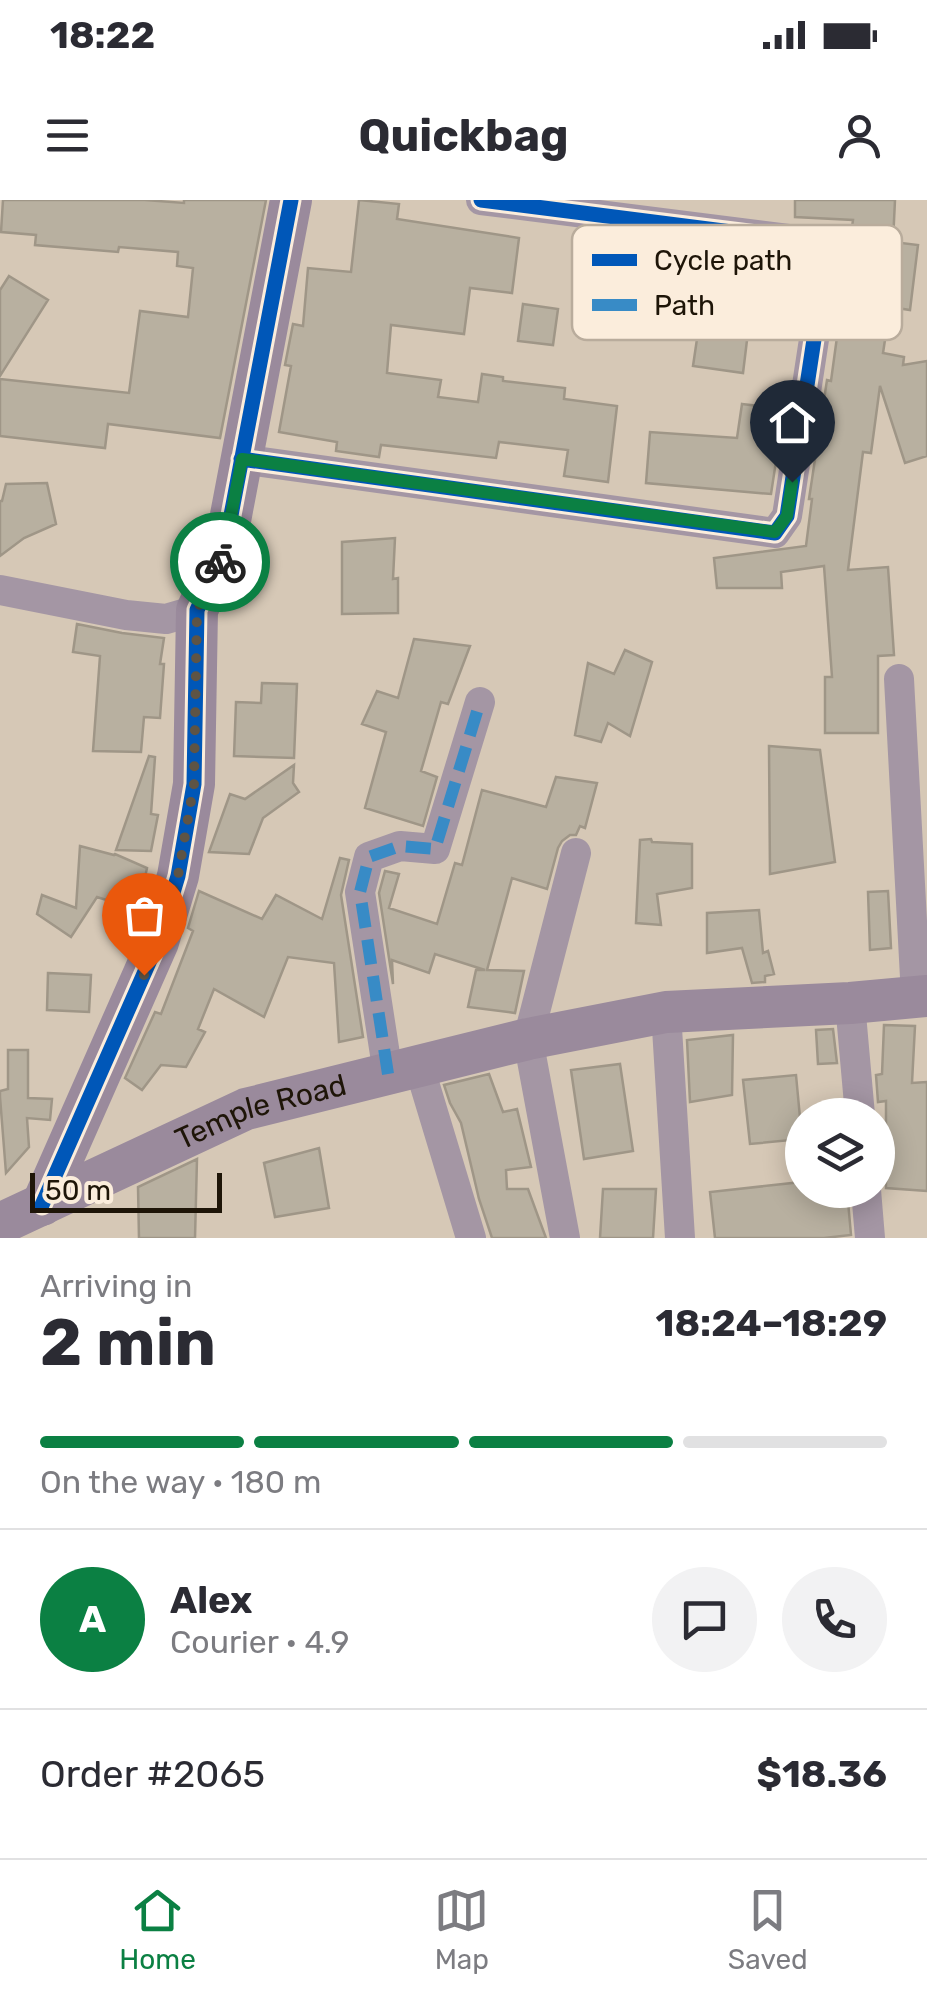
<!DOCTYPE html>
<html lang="en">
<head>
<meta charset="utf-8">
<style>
  body { margin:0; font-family:Rubik,sans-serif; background:#f2f2f3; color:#2b2b33; height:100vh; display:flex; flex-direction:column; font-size:38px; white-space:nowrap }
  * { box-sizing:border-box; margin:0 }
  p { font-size:32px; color:#7c7c81 }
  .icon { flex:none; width:55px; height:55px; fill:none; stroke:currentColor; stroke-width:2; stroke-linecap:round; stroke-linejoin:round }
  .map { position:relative; height:1038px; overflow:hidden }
  .sheet { display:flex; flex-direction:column; background:#fff; flex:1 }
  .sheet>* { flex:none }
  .controls { position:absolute; left:785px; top:898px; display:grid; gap:20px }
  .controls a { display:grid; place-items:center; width:110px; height:110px; border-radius:50%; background:#fff; box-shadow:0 5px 25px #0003; font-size:50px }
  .scale { position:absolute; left:30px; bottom:25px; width:192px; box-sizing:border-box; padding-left:10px; border:5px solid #1e1508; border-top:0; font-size:28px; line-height:35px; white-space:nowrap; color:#1e1508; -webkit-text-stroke:8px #fbeddc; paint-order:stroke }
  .pin { position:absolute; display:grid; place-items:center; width:85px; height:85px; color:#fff; margin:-102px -42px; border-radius:50% 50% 50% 0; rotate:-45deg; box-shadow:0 0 10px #0007 }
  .pin .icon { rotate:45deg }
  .courier { position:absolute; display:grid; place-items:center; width:100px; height:100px; margin:-50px; border:8px solid #0b8043; border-radius:50%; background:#fff; color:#222; box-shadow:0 2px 12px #0007 }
  .headline em { font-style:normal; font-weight:700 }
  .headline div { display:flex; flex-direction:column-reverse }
  .headline { display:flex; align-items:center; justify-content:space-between; height:170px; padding:0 40px }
  h1 { font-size:65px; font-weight:700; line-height:75px }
  .bar { display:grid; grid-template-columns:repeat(4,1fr); gap:15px 10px; align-content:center; height:120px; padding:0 40px }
  .bar i { height:12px; border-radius:8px; background:#e1e1e2 }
  .bar .active { background:#0b8043 }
  .bar p { grid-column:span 4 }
  .line { display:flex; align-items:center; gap:25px; padding:0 40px; border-top:2px solid #e1e1e2 }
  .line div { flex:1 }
  .round { display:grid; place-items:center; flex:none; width:105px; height:105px; border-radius:52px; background:#f2f2f3 }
  .status { display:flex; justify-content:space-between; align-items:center; height:70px; padding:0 50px; background:#fff; direction:ltr }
  .status svg { height:28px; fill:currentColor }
  header { display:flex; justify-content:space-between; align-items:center; height:130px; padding:0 40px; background:#fff; font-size:45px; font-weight:700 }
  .dock { display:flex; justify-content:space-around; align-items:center; height:140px; border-top:2px solid #e1e1e2; background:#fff; font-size:28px; color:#7c7c81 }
  .dock a { display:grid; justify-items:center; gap:5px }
  .dock .active { color:#0b8043 }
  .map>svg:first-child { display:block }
  .building { fill:#b8b0a0; stroke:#9f9687; stroke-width:2.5 }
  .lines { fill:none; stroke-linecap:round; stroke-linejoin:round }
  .street { stroke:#a496a4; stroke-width:30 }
  .secondary { stroke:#9a8a9c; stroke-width:42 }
  .quiet { stroke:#388bc6; stroke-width:12; stroke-dasharray:25 12; stroke-linecap:butt }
  .cycleway-casing { stroke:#fbeddc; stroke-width:21 }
  .cycleway { stroke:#0057b8; stroke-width:15 }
  .done { stroke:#5e5445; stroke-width:10; stroke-dasharray:0 18 }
  .route { stroke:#0b8043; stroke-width:12 }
  .labels { text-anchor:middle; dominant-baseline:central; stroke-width:9; stroke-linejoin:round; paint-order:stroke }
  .street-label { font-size:30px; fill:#1e1508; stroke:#fbeddc }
  .key { fill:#fbeddc; stroke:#b9ac9c; stroke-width:2.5 }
  .key-label { font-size:28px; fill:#1e1508 }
</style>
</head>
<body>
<div class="status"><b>18:22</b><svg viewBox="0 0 49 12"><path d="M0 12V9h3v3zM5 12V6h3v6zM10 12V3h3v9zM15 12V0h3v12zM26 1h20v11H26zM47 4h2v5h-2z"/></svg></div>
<header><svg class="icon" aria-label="menu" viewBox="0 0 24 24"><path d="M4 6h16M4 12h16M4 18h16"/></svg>Quickbag<svg class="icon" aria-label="person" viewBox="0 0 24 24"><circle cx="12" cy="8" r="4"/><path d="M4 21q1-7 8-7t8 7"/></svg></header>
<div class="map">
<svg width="927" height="1038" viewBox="0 0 927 1038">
  <rect width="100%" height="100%" fill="#d6c8b6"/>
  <!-- building -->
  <path class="building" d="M3,0H145L184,3V0H266L220,238L108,224L105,248L0,236V179L129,193L140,111L188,117L193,68L177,66L178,52L119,47L118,52L35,45L36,35L1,32Z
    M359,0L399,4L397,19L519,38L512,93L470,88L464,134L391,125L387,173L441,180L438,197L478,202L482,174L503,177V181L565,188L564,199L617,206L608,282L564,276L568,250L499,242L496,258L381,245L379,257L336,251L337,242L279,232L291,166L285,165L293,124L303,126L308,68L351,72Z
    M795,0H895L893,42L918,45L910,110L890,107L883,153L904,157L903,165L927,161V256L905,263L880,186L871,253L863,252L848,370L888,367L894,455L878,456V533H825V477H832L824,366L781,372L782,388H717L714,358L806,346L812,299H809L827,180L831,181L853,20L795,17Z
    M585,52L640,59L636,98L731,110L741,52L779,57L775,79L802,83L793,139L748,132L743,173L693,166L697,139L632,130L576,124Z
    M9,76L48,100L0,176V90Z
    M523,104L558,109L553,145L518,141Z
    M742,204L784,209L771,294L646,283L650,232L737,238Z
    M47,283L56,324L24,338L0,356V301H2L6,284Z
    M395,338L393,379L398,378V413L342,414V342Z
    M77,424L122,433L164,438L160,464H164L160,518L144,517L141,552L93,551L100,456L73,452Z
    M414,439L470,446L448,504L441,502L421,571L437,577L423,626L365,608L386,532L362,524L377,491L398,498Z
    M625,450L652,462L630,536L608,523L601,542L575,535L588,463L614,474Z
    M262,483L297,484L294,558L234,556L236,502L261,503Z
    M769,546L820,550L835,662L770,674Z
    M149,556L155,557L151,614L158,615L151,651L116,650Z
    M294,565L293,583L299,592L263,618L249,654L209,652L230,594L245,599Z
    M556,577L597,583L585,628L580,626L576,635H570L562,641L558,648L547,689L512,678L487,770L524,771L515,813L468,807L476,770H485L435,754L429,773L392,760L393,784L379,693L385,671L399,674L389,708L437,724L455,663L462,665L482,590L546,607Z
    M651,639L652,642L692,644V688L657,694L661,725L636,723L640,640Z
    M80,646L114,655L115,654L147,668L138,710L97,697L71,737L37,714L42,695L76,708Z
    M340,658L349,660L341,695L363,837L339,842L334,763L288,757L264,817L214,789L198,829L205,832L186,867L161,865L142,890L125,878L155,812L161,814L193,731L188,728L199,691L262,719L276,695L322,719Z
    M888,691L891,748L870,750L868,692Z
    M759,710L763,753L768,751L774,774L765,776V782L752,783L742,748L707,753V713Z
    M48,773L91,775L89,812L47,810Z
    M884,825L915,826L912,883L927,882V991L886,988V901L878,902L876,875L882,874Z
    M833,829L837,863L818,864L816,830Z
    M733,835L732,895L690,902L687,840Z
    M8,850H28V898L52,899L50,920L27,918L29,947L6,973L0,897V891L8,889Z
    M620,864L633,951L584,959L571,870Z
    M489,874L503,912L517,909L531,967L506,970L507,989H528L546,1038H492L479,999L461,923L450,903L444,885Z
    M796,875L802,939L750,944L743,880Z
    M319,948L329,1008L275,1017L264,963Z
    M197,959L195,1038H139L138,987Z
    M802,982V990H847L851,1035L824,1038H715L710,992Z
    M603,989H656L653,1038H600Z"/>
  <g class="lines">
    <!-- street -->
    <path class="street" d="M241,259L775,333L787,316L824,74L816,52L796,40L481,0
      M0,390L126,415L166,419L197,410
      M899,479L916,796
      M850,803L860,915
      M666,812L680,1038
      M419,866L471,1038
      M388,874L360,692L369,657L400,646L435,649L480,502
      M866,990L870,1038
      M565,1038L528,839L576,653"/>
    <!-- secondary -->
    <g class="secondary">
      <path d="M42,1005L158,742L178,676L194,584L197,410L224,352L291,0"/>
      <path id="s1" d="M0,1024L246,909L419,866L528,839L666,812L850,803L927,796"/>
    </g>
    <!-- quiet -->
    <path class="quiet" d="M388,874L360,692L369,657L400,646L435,649L480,502"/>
    <!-- cycleway casing -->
    <g class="cycleway-casing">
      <path id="cycleway" d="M241,259L775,333L787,316L824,74L816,52L796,40L481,0
        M42,1005L158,742L178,676L194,584L197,410L224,352L291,0"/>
    </g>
    <!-- cycleway -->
    <use href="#cycleway" class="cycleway"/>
  </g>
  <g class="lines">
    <!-- done -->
    <path class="done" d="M144,775L158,742L178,676L194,584L197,410L220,362"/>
    <!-- route -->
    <path class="route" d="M220,362L224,352L242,259L775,332L787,316L792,282"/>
  </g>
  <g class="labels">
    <!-- street labels -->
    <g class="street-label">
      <text stroke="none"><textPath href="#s1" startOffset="285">Temple Road</textPath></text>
    </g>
  </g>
  <!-- legend -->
  <rect x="572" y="25" width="330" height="115" rx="15" class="key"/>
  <rect x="592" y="54" width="45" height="12" fill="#0057b8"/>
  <rect x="592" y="99" width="45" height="12" fill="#388bc6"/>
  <g class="key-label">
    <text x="654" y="70">Cycle path</text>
    <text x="654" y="115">Path</text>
  </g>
</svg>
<div class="controls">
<a><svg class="icon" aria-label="layers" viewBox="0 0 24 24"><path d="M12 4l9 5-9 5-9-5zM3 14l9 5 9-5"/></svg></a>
</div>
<div class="scale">50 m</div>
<div class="pin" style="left:144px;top:775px;background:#ea580c"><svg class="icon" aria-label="bag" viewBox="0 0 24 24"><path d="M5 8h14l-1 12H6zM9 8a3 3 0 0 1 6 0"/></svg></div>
<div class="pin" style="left:792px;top:282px;background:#1f2937"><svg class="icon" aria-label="home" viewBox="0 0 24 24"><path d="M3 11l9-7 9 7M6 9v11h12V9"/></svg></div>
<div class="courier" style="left:220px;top:362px"><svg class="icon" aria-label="bike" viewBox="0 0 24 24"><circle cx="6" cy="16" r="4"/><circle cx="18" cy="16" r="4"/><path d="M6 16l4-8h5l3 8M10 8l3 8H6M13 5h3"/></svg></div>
</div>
<section class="sheet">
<div class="headline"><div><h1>2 min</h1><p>Arriving in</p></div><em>18:24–18:29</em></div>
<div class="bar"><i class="active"></i><i class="active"></i><i class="active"></i><i></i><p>On the way · 180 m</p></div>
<div class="line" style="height:180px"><b class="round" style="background:#0b8043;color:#fff">A</b><div><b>Alex</b><p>Courier · 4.9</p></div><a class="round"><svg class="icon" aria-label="chat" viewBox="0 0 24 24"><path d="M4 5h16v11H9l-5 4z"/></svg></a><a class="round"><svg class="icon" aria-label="phone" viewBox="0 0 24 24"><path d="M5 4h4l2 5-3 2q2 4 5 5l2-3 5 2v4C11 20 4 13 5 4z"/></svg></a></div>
<div class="line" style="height:130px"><div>Order #2065</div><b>$18.36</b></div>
</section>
<nav class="dock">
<a class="active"><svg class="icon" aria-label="home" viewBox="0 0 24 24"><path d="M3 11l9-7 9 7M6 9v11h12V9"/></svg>Home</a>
<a><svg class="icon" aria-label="map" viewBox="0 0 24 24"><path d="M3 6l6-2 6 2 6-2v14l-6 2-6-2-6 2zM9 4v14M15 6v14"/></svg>Map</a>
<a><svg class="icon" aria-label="saved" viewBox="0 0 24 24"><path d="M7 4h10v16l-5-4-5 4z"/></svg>Saved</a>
</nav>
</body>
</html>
